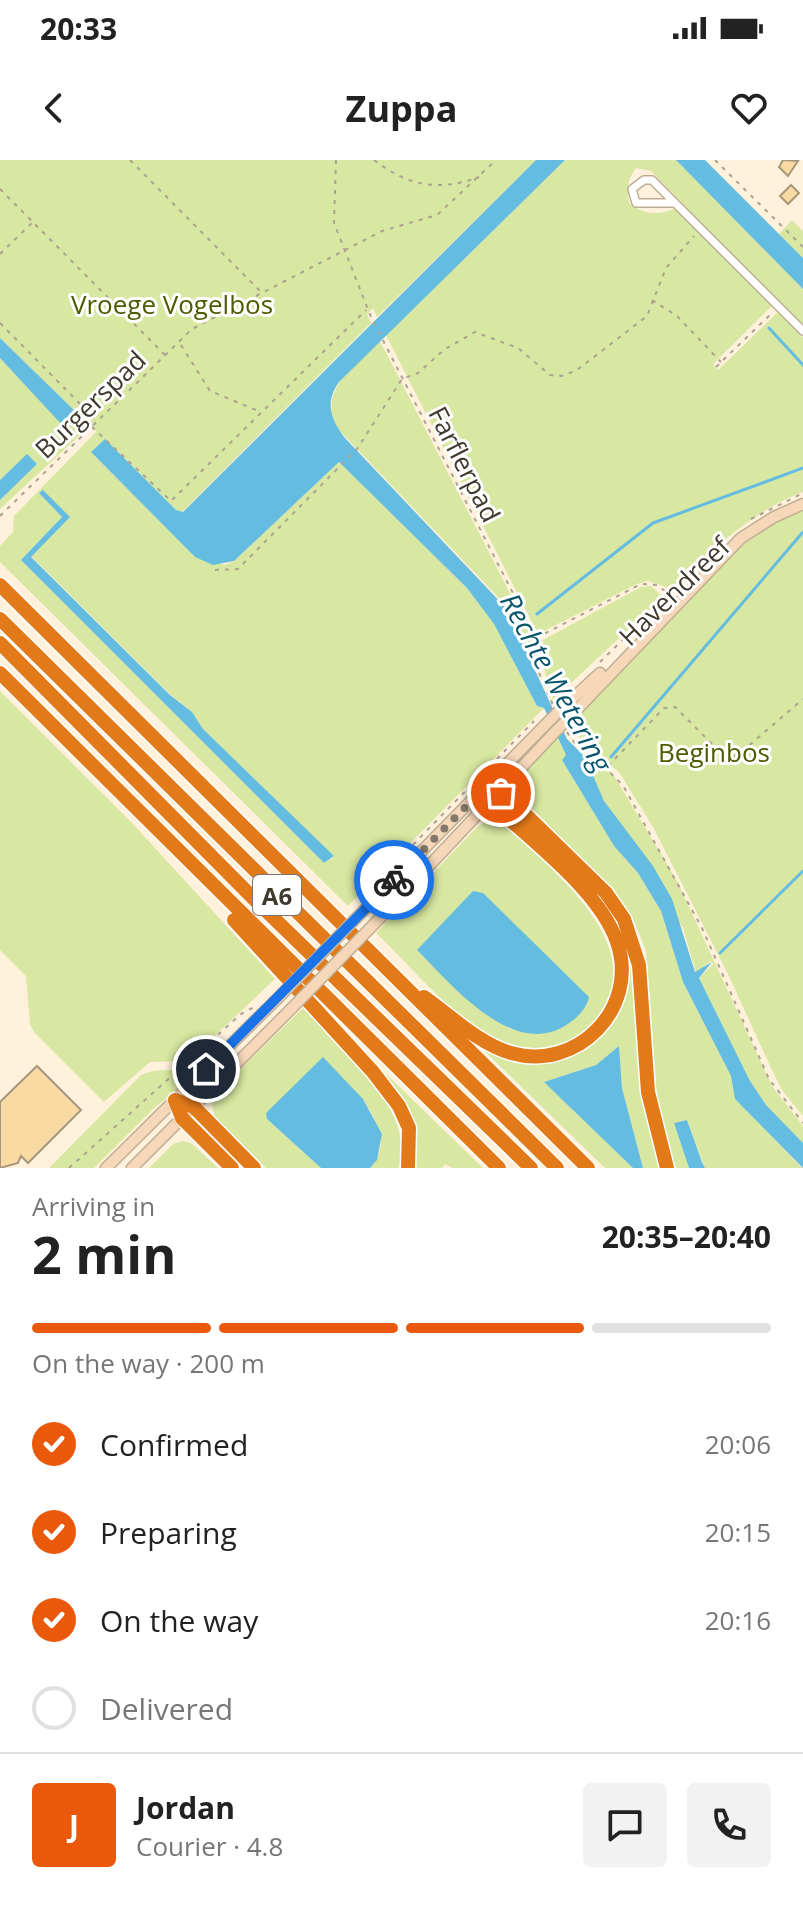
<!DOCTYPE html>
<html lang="en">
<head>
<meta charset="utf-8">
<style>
  body { margin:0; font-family:"Open Sans",sans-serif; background:#f2f2f2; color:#222; height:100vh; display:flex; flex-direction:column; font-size:30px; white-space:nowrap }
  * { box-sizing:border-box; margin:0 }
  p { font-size:26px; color:#767676 }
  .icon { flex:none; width:44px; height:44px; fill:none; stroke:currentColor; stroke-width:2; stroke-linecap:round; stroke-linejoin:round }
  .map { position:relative; height:1008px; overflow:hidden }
  .drawer { display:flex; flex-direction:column; background:#fff; flex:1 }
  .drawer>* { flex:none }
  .pin { position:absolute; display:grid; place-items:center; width:68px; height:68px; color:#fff; margin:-34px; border:4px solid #fff; border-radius:50%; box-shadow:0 2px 8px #0007 }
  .courier { position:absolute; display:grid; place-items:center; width:80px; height:80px; margin:-40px; border:6px solid #1a73e8; border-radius:50%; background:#fff; color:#222; box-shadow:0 2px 10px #0007 }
  .overview em { font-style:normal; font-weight:700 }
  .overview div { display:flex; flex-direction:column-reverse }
  .overview { display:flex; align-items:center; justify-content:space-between; height:136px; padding:0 32px }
  h1 { font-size:52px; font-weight:700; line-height:60px }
  .bar { display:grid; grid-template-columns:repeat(4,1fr); gap:12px 8px; align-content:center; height:96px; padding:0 32px }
  .bar i { height:10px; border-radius:6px; background:#e0e0e0 }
  .bar .selected { background:#ea580c }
  .bar p { grid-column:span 4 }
  .line { display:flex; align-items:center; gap:20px; padding:0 32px; border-top:2px solid #e0e0e0 }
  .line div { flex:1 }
  .round { display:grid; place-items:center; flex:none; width:84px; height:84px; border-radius:8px; background:#f2f2f2 }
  ol { padding:0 32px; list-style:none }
  li { display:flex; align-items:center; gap:24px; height:88px }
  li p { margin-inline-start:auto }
  li .icon { padding:8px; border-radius:50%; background:#ea580c; color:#fff; stroke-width:4 }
  li:last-child { color:#767676 }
  li i { width:44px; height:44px; border:4px solid #e0e0e0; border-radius:50% }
  .status { display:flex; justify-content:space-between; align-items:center; height:56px; padding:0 40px; background:#fff; direction:ltr }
  .status svg { height:22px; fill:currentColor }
  header { display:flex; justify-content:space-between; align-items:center; height:104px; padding:0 32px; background:#fff; font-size:36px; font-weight:700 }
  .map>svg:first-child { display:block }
  .green { fill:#d8e7a1; fill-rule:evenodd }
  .water { fill:#65bce1 }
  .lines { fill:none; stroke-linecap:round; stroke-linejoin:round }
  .stream { stroke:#65bce1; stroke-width:3 }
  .building { fill:#fadaa3; stroke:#a7977d; stroke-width:2 }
  .street-casing { stroke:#beaf94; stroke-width:10 }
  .secondary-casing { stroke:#beaf94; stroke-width:13 }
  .highway-casing { stroke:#fff; stroke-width:17 }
  .path { stroke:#aca291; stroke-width:2; stroke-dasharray:4 6; stroke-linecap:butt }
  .street { stroke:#fff; stroke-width:7 }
  .secondary { stroke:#f7d7ba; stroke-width:10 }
  .highway { stroke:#e37a1a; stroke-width:14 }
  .secondary-bridge-casing { stroke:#beaf94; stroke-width:13; stroke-linecap:butt }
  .secondary-bridge { stroke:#f7d7ba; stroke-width:10 }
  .done { stroke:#82796b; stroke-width:8; stroke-dasharray:0 14.4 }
  .route { stroke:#1a73e8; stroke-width:10 }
  .labels { text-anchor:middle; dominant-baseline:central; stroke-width:6; stroke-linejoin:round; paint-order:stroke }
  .shield { fill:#fff; stroke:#79746d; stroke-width:2 }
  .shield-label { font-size:24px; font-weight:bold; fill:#3f392e }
  .park-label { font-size:26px; fill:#4f5b00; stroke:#fff }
  .street-label { font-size:26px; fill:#3f392e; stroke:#fff }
  .water-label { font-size:28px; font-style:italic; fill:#09546d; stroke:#fff }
</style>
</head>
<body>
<div class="status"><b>20:33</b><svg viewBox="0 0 49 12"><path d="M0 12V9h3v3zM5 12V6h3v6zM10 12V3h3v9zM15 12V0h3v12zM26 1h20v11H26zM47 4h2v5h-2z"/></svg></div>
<header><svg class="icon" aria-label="back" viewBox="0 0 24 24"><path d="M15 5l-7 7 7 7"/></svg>Zuppa<svg class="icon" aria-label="heart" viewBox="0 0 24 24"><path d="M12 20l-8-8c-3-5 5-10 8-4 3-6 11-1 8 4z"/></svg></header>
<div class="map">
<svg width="803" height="1008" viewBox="0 0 803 1008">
  <rect width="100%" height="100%" fill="#fff1db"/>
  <!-- green -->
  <path class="green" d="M0,0H536L377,157L373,148L367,154L371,163L182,352L176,350L105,279L91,292L195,397L225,405L234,401L339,302L467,428L494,464L537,546L544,548L348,746L0,402V386L13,372L14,356L97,271L91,265L0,349V340L37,304L27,295L0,320V198L65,266L78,254L0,178ZM40,333L69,357L31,396L171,535L192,552L203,569L334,697L324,703L21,400L62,357Z
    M565,0H676L803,129V167L651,11L636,8C627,20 627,28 629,43C645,56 659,55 677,48L772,146L713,204L718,210L778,152L803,177V332C750,352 712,390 672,429L648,421L637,424L538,474L386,175Z
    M792,60L803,71V98L779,74Z
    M380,181L532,476L535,508L506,448L497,436L334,265C322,225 354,207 380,181Z
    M803,351V956L782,930L771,908L727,812L653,667L619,612L587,588L569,564L746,382L778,361Z
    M651,426L663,437L553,540L545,514L543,480L641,427Z
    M0,531L132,663L275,819L188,901L150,902L104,942L34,872L30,864L26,816L0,790Z
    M557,577L566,595L562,600L614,686L638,713L661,751L683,822L731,916L735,939L802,1008H705L687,960L674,963L689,1008H676L658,950L646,791L634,761L603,720L524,641L519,632L525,610Z
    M585,599L603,606L613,614L677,721L772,926L803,966V983L766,945L750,921L699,818L713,804L711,801L696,813L683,768L604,641Z
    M516,654C561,700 607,740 632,801L664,1008H643L622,928L619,886L596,905L545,922L633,1008H605L463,870L548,899L617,848L619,776L513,657Z
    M489,660L506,665C547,707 639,775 607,842C600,857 590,870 575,878C552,891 524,892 499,881C452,858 413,808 376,773L477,667ZM417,790L587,845L565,866L510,869L460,832Z
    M303,848C340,886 417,950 399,1008H370C391,983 377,963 363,939L267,959L321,1008H266L215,957L211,941L214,935Z
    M320,850L483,1008H453L445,1004L442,1008H411L415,977Z
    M200,901L205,905L152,950L94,1008H49L141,915C162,905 181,916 200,901Z
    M182,981L191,983L218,1008H149L173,984Z"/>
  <!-- water -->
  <path class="water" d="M536,0H565L339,222C325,242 330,258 344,277L506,448L567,579L585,597L604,641L653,706L672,739L695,812L712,802L699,818L750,921L766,945L803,983V1008L735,939L731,916L683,822L661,751L638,713L614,686L562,600L566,595L544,548L537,546L494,464L467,428L339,302L234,401L213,405L195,397L91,292L105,279L176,350L183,352Z
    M676,0H705L803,98V129Z
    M0,178L78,254L64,267L0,198Z
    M27,294L37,304L0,340V320Z
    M43,330L70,357L31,397L170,535L192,552L203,569L334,696L324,703L21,400L62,357L39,333Z
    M473,731L483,733L589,837C586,851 574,861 561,868C509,895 450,823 417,790Z
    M619,886L622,928L643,1008H633L544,922L596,905Z
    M323,897L363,939L382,974L377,1000L370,1008H321L267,959L266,953Z
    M687,960L702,1002L705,1008H689L674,963Z"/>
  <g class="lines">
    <!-- stream -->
    <path class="stream" d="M769,168L803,205
      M537,454L653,363L803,308
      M611,597L803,372
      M720,793L803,711"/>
  </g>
  <!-- building -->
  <path class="building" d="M783,0L798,1L788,16L779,7Z
    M791,25L799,33L788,44L780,36Z
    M37,906L81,950L28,1003L21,996L18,1003L0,1008V942Z"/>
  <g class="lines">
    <!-- street casing -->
    <g class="street-casing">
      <path id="street" d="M675,43H636L632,29L644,20H652L803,171"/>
    </g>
    <!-- secondary casing -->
    <g class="secondary-casing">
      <path id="secondary" d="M559,551L600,513
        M565,562L741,378L774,357L803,344
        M369,745L549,561
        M381,757L554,573
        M106,1008L279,837
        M132,1008L291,849"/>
    </g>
    <!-- highway casing -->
    <g class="highway-casing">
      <path id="highway" d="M0,425L588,1008
        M0,459L557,1008
        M0,483L255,740L531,1008
        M0,513L499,1008
        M485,627L501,633L524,653L606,733L624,759L639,805L648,932L667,1008
        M234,760L373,912L399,946L409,968L408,1008
        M424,837C451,856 479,884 511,893C577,912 640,848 617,782C600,731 530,679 491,643L485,627
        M175,940L194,947L254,1008
        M175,940L182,958L232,1008"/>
    </g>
    <!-- path -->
    <path class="path" d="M130,0L261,132
      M336,0L334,63L371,157L536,478L539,513L553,545
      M374,0C408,26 439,32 479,17
      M715,0L803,87
      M0,29L165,195
      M0,94L33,62
      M652,140L677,156L721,202
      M0,163L97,261
      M181,185L210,231L261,252
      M716,207L772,153
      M92,267L171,341L366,150
      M0,356L192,169L382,71L437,55L496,0
      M751,359L803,333
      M215,410L238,409L357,289L402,219L418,213L445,189L475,172L518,188L550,215L562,216L577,210L647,156L666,108L694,76
      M536,478L641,424L657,425L669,434
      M600,502L718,387
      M567,572C579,594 609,606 625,629L702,768L769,919L803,963
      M608,606L664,548L675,547L721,593L730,597L738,595L803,539
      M399,699L534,561
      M69,1008L241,854L254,847"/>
    <!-- street -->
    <use href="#street" class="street"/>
    <!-- secondary -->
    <use href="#secondary" class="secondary"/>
    <!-- highway -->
    <use href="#highway" class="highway"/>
    <!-- secondary-bridge casing -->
    <g class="secondary-bridge-casing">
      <path id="secondary-bridge" d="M549,561L559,551
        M554,573L565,562
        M279,837L369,745
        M291,849L381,757"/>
    </g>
    <!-- secondary-bridge -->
    <use href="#secondary-bridge" class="secondary-bridge"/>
  </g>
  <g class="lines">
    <!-- done -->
    <path class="done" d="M394,720L485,627L501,633"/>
    <!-- route -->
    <path class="route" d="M206,909L394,720"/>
  </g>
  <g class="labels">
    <!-- shield labels -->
    <rect class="shield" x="253" y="715" width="48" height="40" rx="6"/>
    <g class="shield-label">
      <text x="277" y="735">A6</text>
    </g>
    <!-- park labels -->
    <g class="park-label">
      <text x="172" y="144">Vroege Vogelbos</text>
      <text x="714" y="592">Beginbos</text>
    </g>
    <!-- street labels -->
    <g class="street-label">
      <text transform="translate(90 244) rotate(-44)">Burgerspad</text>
      <text transform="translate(465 304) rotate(63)">Farflerpad</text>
      <text transform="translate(674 431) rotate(-44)">Havendreef</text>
    </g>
    <!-- water labels -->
    <g class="water-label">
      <text transform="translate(557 522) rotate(61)">Rechte Wetering</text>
    </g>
  </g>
</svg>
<div class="pin" style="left:501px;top:633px;background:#ea580c"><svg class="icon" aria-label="bag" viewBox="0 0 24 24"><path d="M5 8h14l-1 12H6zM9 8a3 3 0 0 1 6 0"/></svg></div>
<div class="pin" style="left:206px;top:909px;background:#1f2937"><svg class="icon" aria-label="home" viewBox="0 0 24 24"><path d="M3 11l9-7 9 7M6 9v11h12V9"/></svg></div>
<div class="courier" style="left:394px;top:720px"><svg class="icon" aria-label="bike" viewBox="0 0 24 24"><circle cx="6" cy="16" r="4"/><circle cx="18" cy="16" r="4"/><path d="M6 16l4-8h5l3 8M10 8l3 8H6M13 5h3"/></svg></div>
</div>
<section class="drawer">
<div class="overview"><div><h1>2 min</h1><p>Arriving in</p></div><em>20:35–20:40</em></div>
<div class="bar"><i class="selected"></i><i class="selected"></i><i class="selected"></i><i></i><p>On the way · 200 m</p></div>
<ol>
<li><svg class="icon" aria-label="check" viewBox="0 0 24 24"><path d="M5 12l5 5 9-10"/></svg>Confirmed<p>20:06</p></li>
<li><svg class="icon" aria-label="check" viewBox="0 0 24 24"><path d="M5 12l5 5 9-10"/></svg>Preparing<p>20:15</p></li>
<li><svg class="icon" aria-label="check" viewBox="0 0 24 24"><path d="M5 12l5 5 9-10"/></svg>On the way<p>20:16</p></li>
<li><i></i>Delivered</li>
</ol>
<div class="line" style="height:144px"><b class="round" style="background:#ea580c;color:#fff">J</b><div><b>Jordan</b><p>Courier · 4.8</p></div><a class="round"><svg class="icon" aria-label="chat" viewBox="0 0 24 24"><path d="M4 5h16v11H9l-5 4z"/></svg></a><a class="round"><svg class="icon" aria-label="phone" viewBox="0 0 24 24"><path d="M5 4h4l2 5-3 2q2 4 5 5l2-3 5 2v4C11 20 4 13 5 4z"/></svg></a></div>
</section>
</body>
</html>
